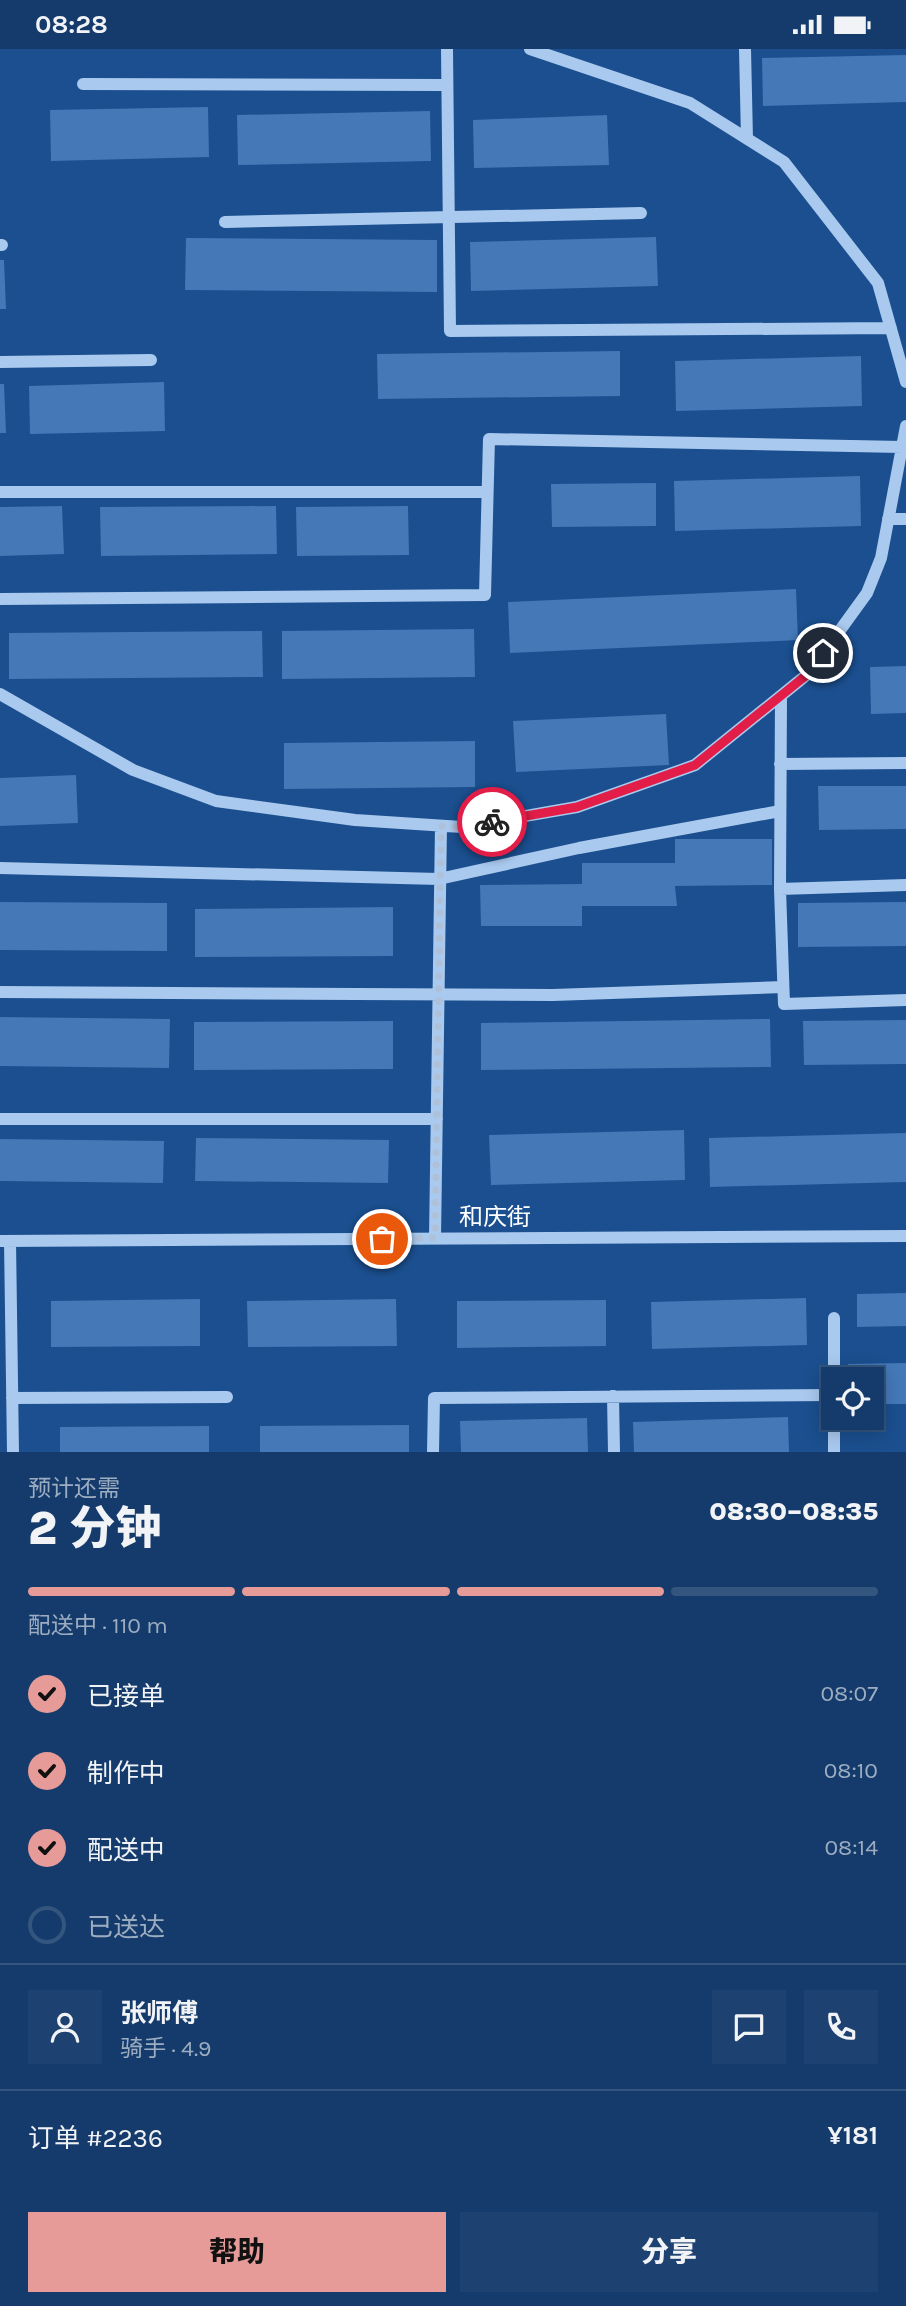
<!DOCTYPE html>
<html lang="zh">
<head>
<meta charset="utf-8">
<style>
  body { margin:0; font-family:Karla,"Noto Sans SC",sans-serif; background:#1d4271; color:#f1f3f6; height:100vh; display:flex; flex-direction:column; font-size:26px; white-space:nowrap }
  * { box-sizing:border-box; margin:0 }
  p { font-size:23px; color:#9dadc1 }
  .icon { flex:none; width:38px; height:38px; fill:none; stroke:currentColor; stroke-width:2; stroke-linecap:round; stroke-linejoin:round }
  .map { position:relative; height:1403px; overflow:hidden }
  .details { display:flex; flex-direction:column; background:#143b6b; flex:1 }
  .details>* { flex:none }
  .buttons { position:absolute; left:821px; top:1318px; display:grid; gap:14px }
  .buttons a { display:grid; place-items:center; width:63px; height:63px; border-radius:0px; background:#143b6b; box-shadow:0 4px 18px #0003,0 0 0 2px #33557e; font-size:35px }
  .pin { position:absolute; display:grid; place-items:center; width:60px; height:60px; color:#fff; margin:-30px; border:4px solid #fff; border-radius:50%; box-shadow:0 2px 7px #0007 }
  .courier { position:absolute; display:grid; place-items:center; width:70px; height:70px; margin:-35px; border:5px solid #e11d48; border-radius:50%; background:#fff; color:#222; box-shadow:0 2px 9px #0007 }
  .summary em { font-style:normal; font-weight:800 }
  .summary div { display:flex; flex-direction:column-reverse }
  .summary { display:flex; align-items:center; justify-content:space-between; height:119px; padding:0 28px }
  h1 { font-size:46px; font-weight:800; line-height:52px }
  .bar { display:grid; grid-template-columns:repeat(4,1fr); gap:10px 7px; align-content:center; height:84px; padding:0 28px }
  .bar i { height:9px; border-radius:5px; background:#33557e }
  .bar .on { background:#e69b98 }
  .bar p { grid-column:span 4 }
  .line { display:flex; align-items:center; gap:18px; padding:0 28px; border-top:2px solid #33557e }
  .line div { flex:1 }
  .round { display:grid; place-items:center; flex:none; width:74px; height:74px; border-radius:0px; background:#1d4271 }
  ol { padding:0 28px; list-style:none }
  li { display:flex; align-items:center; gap:21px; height:77px }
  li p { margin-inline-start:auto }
  li .icon { padding:7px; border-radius:50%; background:#e69b98; color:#111; stroke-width:4 }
  li:last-child { color:#9dadc1 }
  li i { width:38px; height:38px; border:4px solid #33557e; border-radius:50% }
  .button { display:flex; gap:14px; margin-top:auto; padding:14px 28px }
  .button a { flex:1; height:80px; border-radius:0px; background:#e69b98; color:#111; font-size:28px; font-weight:800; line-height:80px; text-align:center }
  .button a+a { background:#1d4271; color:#f1f3f6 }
  .status { display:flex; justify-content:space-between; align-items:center; height:49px; padding:0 35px; background:#143b6b; direction:ltr }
  .status svg { height:19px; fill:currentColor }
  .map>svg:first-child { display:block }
  .building { fill:#4478b7 }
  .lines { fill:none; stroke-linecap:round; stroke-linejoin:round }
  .minor { stroke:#a9c9ee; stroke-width:12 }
  .done { stroke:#afc1d8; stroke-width:7; stroke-dasharray:0 12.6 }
  .route { stroke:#e11d48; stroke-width:9 }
  .labels { text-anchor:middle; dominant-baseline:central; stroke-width:5; stroke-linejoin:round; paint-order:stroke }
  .street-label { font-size:24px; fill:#fff; stroke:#1b4f8f }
</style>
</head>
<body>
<div class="status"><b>08:28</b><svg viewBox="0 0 49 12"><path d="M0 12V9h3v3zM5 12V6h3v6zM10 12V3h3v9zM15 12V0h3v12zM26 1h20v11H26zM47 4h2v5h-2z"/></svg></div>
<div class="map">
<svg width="906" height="1403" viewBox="0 0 906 1403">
  <rect width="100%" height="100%" fill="#1b4f8f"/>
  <!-- building -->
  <path class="building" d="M906,6V53L763,57L762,9Z
    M208,58L209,108L51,112L50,61Z
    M430,62L431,112L238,116L237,66Z
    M607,66L609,116L474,119L473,71Z
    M656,188L658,237L471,242L470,193Z
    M186,189L437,191V243L185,241Z
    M0,211H4L6,260H0Z
    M620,302V347L378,350L377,305Z
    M861,307L862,357L676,362L675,312Z
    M164,333L165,382L30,385L29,337Z
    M0,335H4L6,384H0Z
    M860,427L861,477L675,482L674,432Z
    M656,434V477L552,478L551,435Z
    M62,457L64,505L0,507V458Z
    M276,457L277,505L101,507L100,458Z
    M408,457L409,506L297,507L296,458Z
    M796,540L798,591L510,604L508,553Z
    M474,580L475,628L282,630V582Z
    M262,582L263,628L9,630V584Z
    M906,617V664L871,665L870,618Z
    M666,665L669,716L516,723L513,672Z
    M475,692V738L284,740V694Z
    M76,726L78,774L0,777V729Z
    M818,737H906V780L819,781Z
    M675,790H772V836L675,837L677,857H582V877H481L480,836L582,835V814H675Z
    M0,853L167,854V902L0,901Z
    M906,853V897L798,898V854Z
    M393,858V907L195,908V860Z
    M0,968L170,970L169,1019L0,1017Z
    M770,970L771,1018L481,1021V974Z
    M906,971V1015L804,1016L803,972Z
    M393,972V1020L194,1021V973Z
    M684,1081L685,1131L491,1136L489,1086Z
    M906,1084V1133L710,1138L709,1089Z
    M196,1089L389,1091L388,1134L195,1132Z
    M0,1090L164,1092L163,1134L0,1132Z
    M906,1244V1277L857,1278V1245Z
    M806,1249L807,1296L652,1300L651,1253Z
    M200,1250V1297L51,1298V1252Z
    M396,1250L397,1297L248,1298L247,1252Z
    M606,1251V1297L457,1299V1252Z
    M906,1314V1355H872V1330H848V1315Z
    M788,1368L789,1403H634L633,1373Z
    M587,1369L588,1403H461L460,1372Z
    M409,1376V1403H260V1377Z
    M209,1377V1403H60V1378Z"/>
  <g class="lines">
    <!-- minor -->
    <path class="minor" d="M447,0L450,282L891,279
      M530,0L690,54L784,113L878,234L906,333
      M745,0L747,90
      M83,35L447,36
      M225,173L641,164
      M0,196H2
      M0,313L151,311
      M0,443H487
      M888,470H906
      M0,550L485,546L489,390L902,398
      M0,645L133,721L216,752L355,771L462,778L577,758L695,716L809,624L867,544L881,509L906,377
      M781,647L780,840L906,836
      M780,715L906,714
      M0,819L439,830L579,799L780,762
      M780,840L784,955L906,951
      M0,943L553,946L783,938
      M0,1070H437
      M435,1189L441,777
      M0,1192L906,1187
      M10,1192L13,1403
      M834,1269V1330
      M613,1347L614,1403
      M12,1349L227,1348
      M834,1368V1403
      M433,1403L434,1349L833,1346"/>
  </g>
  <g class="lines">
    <!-- done -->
    <path class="done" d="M382,1190L435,1189L441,777L462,778L492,773"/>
    <!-- route -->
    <path class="route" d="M492,773L577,758L695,716L809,624L823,604"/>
  </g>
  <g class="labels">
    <!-- street labels -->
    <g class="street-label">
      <text x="495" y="1168">和庆街</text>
    </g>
  </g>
</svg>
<div class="buttons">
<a><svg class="icon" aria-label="locate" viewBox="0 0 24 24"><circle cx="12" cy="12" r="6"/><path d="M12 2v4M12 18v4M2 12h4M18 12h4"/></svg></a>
</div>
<div class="pin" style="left:382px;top:1190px;background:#ea580c"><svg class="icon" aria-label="bag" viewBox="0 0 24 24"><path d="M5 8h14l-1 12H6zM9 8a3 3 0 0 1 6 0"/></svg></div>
<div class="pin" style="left:823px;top:604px;background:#1f2937"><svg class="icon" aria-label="home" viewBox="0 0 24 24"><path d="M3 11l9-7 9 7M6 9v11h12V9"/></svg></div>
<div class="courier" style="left:492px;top:773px"><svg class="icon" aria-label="bike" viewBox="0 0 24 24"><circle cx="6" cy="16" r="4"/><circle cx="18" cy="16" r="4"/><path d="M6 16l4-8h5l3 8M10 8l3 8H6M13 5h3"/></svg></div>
</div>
<section class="details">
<div class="summary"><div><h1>2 分钟</h1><p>预计还需</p></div><em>08:30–08:35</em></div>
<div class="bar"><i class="on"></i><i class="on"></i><i class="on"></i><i></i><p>配送中 · 110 m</p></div>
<ol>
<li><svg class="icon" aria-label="check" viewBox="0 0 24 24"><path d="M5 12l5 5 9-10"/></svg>已接单<p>08:07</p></li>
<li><svg class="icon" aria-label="check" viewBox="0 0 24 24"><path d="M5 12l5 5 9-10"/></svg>制作中<p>08:10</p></li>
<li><svg class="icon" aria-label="check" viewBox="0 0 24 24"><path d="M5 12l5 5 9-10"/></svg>配送中<p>08:14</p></li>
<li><i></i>已送达</li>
</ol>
<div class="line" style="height:126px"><a class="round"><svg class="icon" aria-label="person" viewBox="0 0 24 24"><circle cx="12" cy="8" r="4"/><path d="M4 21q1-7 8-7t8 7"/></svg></a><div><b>张师傅</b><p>骑手 · 4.9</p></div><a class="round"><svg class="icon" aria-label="chat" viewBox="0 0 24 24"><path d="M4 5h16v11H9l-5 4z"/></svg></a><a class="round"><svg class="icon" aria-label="phone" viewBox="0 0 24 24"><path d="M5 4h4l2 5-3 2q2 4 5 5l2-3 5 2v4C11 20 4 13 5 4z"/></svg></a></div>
<div class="line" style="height:91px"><div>订单 #2236</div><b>¥181</b></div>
<div class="button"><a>帮助</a><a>分享</a></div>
</section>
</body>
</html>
